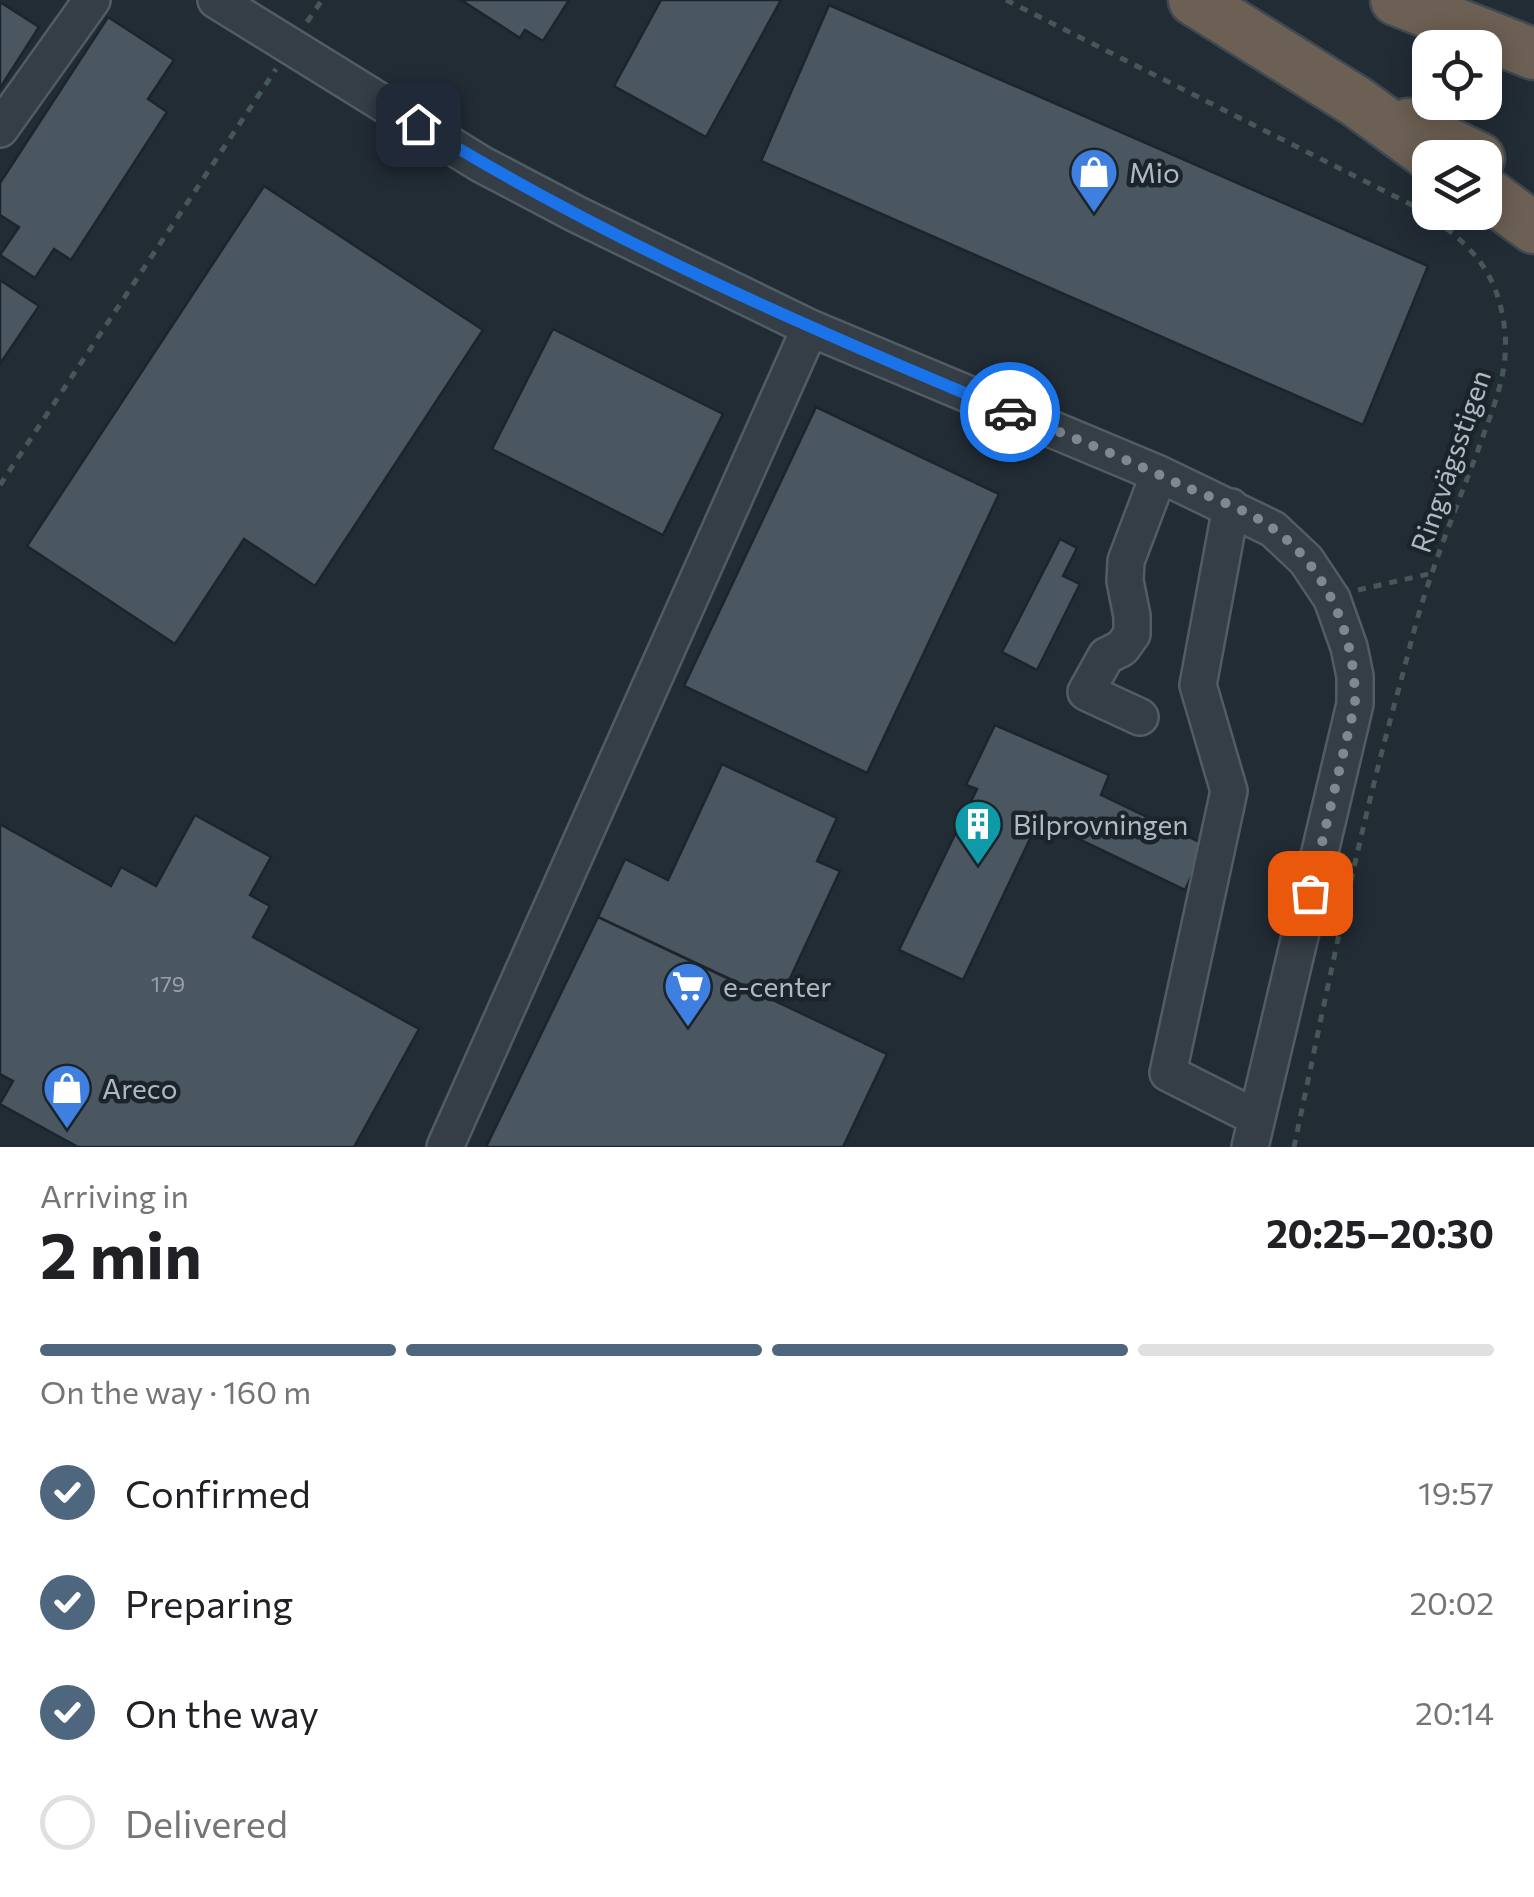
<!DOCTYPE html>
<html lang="en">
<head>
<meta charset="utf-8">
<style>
  body { margin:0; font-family:Commissioner,sans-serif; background:#f2f2f2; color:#202124; height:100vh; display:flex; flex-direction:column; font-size:38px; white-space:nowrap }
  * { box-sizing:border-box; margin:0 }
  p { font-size:32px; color:#757577 }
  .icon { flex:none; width:55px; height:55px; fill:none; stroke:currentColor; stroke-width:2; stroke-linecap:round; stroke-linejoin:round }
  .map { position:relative; height:1147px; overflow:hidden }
  .drawer { display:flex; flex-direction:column; background:#fff; flex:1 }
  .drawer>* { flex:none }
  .tools { position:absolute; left:1412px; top:30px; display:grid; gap:20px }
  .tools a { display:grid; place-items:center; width:90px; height:90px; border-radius:20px; background:#fff; box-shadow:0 5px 25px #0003; font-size:50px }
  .pin { position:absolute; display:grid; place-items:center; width:85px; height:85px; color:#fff; margin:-42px; border-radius:20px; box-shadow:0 5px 15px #0006 }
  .courier { position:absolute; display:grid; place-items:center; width:100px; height:100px; margin:-50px; border:8px solid #1a73e8; border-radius:50%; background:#fff; color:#222; box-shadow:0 2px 12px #0007 }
  .summary em { font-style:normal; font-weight:700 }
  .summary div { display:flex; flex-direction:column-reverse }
  .summary { display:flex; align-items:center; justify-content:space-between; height:170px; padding:0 40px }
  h1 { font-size:65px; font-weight:700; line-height:75px }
  .bar { display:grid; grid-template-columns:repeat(4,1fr); gap:15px 10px; align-content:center; height:120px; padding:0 40px }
  .bar i { height:12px; border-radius:8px; background:#e0e0e0 }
  .bar .active { background:#4f667f }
  .bar p { grid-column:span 4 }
  ol { padding:0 40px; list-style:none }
  li { display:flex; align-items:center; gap:30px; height:110px }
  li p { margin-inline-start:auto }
  li .icon { padding:10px; border-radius:50%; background:#4f667f; color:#fff; stroke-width:4 }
  li:last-child { color:#757577 }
  li i { width:55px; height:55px; border:5px solid #e0e0e0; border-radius:50% }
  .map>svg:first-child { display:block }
  .building { fill:#4a5761; stroke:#1c252d; stroke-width:2.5 }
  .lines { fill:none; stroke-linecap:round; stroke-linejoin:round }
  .minor-casing { stroke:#525c64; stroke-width:40 }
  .highway-casing { stroke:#3f4951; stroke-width:55 }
  .path { stroke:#455757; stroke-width:5; stroke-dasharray:8 8; stroke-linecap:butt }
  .minor { stroke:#353e46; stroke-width:35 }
  .highway { stroke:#6c5f53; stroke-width:50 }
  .done { stroke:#7e8891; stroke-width:10; stroke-dasharray:0 18 }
  .route { stroke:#1a73e8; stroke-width:12 }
  .labels { text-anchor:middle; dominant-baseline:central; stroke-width:9; stroke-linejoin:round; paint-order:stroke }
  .number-label { font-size:22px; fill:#96a0aa }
  .poi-label { font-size:28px; fill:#afb9c3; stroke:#1b232b; text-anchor:start }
  .street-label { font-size:28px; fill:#afb9c3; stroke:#1b232b }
</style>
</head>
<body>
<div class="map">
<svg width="1534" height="1147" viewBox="0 0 1534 1147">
  <rect width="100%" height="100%" fill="#222c35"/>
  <!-- building -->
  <path class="building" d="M461,0H569L543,41L525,30L520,38Z
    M661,0H781L706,137L614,86Z
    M0,2L39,27L0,88Z
    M829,5L1428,266L1363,425L761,161Z
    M108,17L174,60L148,99L167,112L71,260L54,249L35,278L0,255L19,227L0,215V183Z
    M264,186L483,330L315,586L244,539L175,644L27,546Z
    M0,280L39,306L0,364Z
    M553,329L723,414L663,535L492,449Z
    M816,407L999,494L867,773L684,686Z
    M1060,539L1077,548L1063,576L1080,584L1037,670L1002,652Z
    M995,725L1109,775L1101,795L1206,845L1185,890L1039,820L963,980L899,950L977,789L966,785Z
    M722,764L837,818L817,861L840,871L779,1002L598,917L625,859L668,880Z
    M195,815L271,857L250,895L270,906L253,937L419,1029L354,1147H78L0,1104L13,1081L0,1074V824L111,886L121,867L156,886Z
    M598,917L887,1054L843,1147H486Z"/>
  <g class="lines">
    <!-- minor casing -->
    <g class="minor-casing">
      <path id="minor" d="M216,0L481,164L576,214L810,328L1159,474L1273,529L1306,560L1332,599L1349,647L1355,676V704L1250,1147
        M0,129L92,0
        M1231,507L1198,685L1229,791L1168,1073L1257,1118
        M1140,717L1086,692L1106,656L1122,648L1132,634V616L1125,581L1126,561L1159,474
        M445,1147L810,328"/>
    </g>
    <!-- highway casing -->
    <g class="highway-casing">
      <path id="highway" d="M1194,0L1357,102L1434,158
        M1396,0L1534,54
        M1408,124L1479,158
        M1485,192L1534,228"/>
    </g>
    <!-- path -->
    <path class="path" d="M1006,0L1418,208C1468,242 1499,269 1505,333C1509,374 1491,413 1478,450C1459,500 1439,550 1423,600C1413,631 1406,664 1397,695C1356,844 1326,996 1294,1147
      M307,22L322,0
      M0,485L276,69
      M1358,590L1433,573"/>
    <!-- minor -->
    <use href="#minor" class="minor"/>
    <!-- highway -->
    <use href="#highway" class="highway"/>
  </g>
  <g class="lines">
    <!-- done -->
    <path class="done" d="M1010,412C1067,435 1124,458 1179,484C1210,498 1248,509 1275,530C1329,571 1356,638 1355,704L1310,893"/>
    <!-- route -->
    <path class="route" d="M418,124C605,240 808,328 1010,412"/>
  </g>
  <!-- icons -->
  <defs>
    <g id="shop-pin" transform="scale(2.5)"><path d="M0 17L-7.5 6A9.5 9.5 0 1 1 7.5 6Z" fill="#3f7fe0" stroke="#1b232b"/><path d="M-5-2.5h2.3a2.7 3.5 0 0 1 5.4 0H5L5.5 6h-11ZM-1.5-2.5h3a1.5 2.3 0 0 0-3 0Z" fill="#fff"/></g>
    <g id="building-pin" transform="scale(2.5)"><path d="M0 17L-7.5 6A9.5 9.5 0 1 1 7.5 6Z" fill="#0f9aa8" stroke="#1b232b"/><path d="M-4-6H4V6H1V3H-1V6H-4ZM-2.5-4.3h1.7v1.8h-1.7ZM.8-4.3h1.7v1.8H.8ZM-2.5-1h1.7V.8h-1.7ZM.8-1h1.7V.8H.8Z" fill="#fff"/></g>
    <g id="supermarket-pin" transform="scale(2.5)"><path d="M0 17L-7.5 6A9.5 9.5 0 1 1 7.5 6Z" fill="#3f7fe0" stroke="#1b232b"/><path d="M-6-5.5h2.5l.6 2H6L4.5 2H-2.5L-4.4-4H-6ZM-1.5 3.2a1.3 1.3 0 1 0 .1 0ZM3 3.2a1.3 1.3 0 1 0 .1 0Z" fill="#fff"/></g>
  </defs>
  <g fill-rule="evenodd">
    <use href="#shop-pin" x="1094" y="172"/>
    <use href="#building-pin" x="978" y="824"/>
    <use href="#supermarket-pin" x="688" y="986"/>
    <use href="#shop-pin" x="67" y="1088"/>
  </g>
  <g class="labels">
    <!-- number labels -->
    <g class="number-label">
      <text x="168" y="983">179</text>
    </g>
    <!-- poi labels -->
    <g class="poi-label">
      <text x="1129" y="172">Mio</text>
      <text x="1013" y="824">Bilprovningen</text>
      <text x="723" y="986">e-center</text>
      <text x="102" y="1088">Areco</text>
    </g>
    <!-- street labels -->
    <g class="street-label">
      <text transform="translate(1450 461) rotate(-71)">Ringvägsstigen</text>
    </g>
  </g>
</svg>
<div class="tools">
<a><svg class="icon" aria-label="locate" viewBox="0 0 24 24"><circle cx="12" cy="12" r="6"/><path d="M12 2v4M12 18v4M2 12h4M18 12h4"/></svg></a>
<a><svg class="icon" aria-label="layers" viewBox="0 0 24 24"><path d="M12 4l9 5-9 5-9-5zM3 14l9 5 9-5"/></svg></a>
</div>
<div class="pin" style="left:1310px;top:893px;background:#ea580c"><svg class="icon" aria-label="bag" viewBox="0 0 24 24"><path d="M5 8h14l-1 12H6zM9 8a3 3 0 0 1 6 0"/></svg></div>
<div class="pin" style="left:418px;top:124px;background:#1f2937"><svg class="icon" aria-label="home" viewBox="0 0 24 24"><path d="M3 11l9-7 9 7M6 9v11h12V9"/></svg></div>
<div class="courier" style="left:1010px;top:412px"><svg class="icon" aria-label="car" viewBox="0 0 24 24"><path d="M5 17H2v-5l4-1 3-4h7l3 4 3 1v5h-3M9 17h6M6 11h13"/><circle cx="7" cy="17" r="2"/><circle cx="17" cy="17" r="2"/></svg></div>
</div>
<section class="drawer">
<div class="summary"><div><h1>2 min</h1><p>Arriving in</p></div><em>20:25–20:30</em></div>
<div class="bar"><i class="active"></i><i class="active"></i><i class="active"></i><i></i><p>On the way · 160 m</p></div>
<ol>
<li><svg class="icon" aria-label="check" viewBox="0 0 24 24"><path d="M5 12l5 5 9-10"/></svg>Confirmed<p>19:57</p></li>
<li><svg class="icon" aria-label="check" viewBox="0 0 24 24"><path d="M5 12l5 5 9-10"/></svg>Preparing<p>20:02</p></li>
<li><svg class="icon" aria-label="check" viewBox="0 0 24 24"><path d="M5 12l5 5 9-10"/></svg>On the way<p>20:14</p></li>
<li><i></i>Delivered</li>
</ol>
</section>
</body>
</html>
